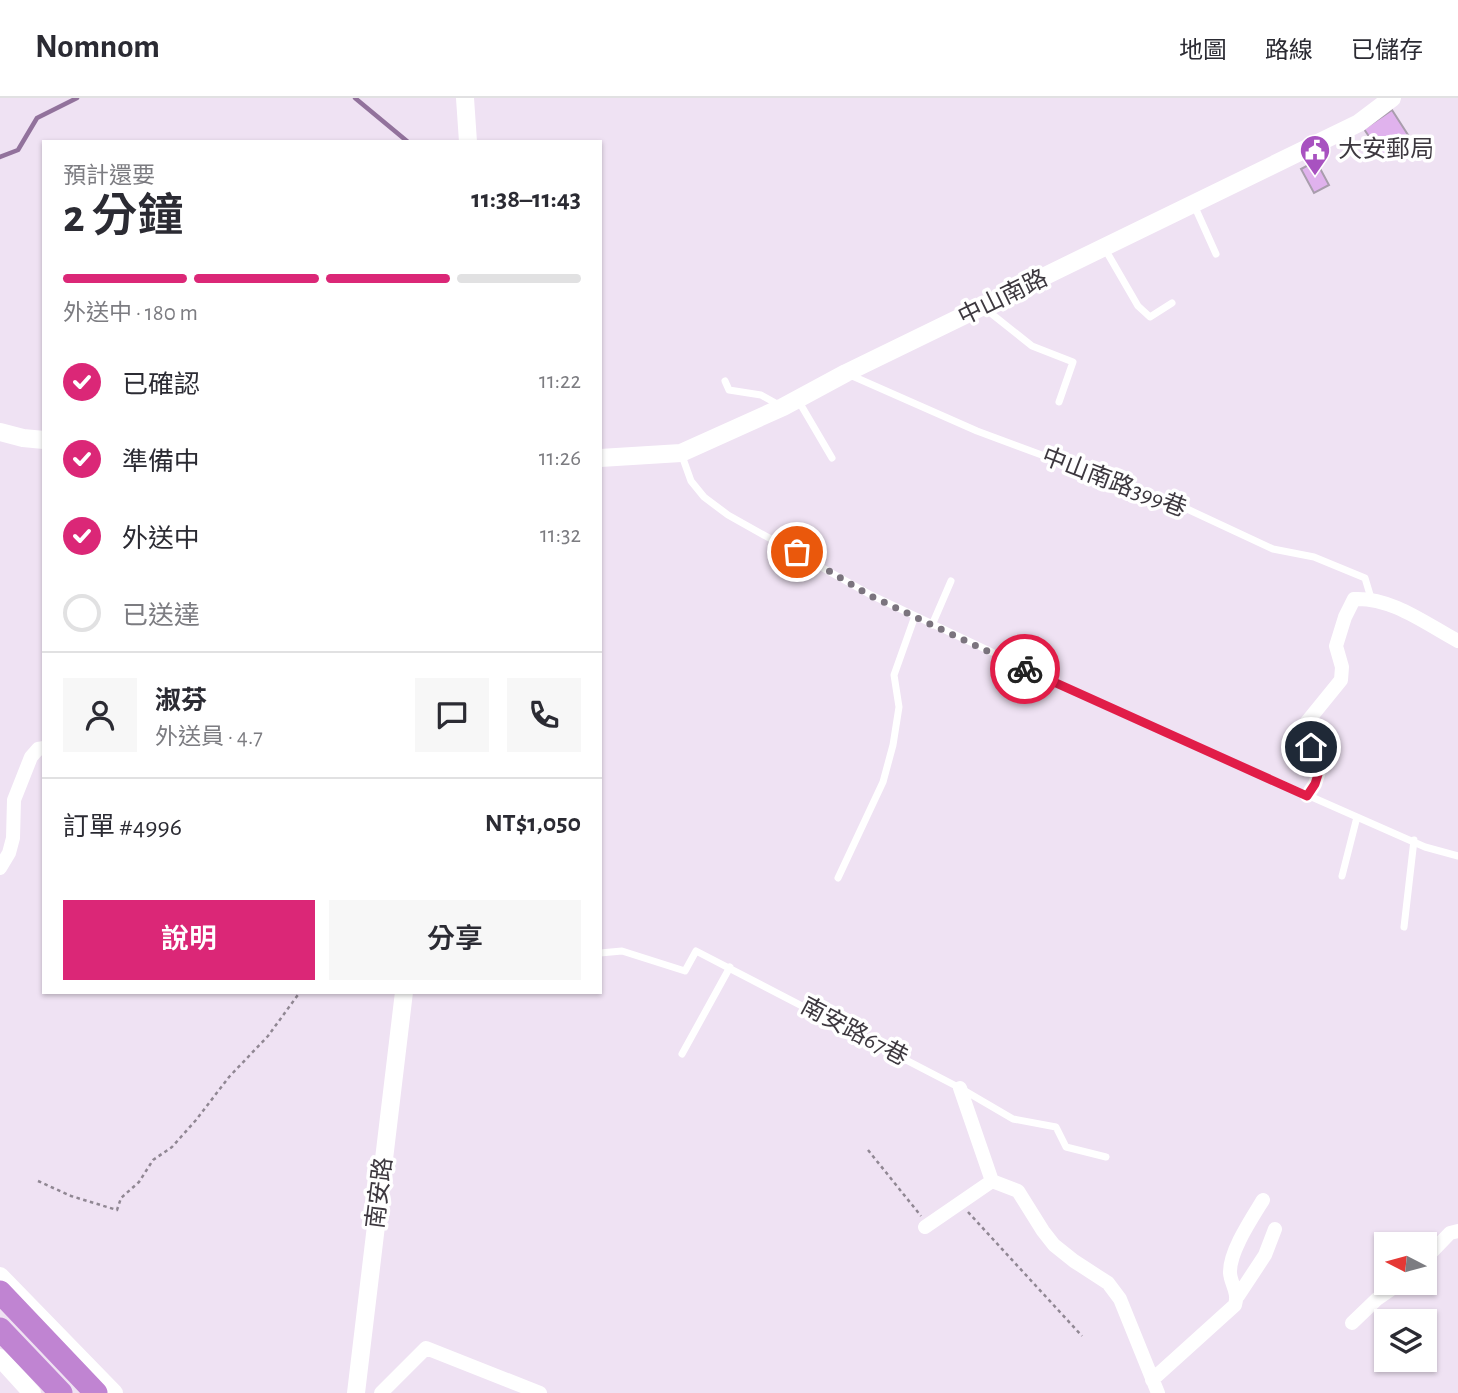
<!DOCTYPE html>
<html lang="zh-TW">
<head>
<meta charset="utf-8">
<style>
  body { margin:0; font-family:"Alegreya Sans","Noto Sans TC",sans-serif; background:#f7f7f7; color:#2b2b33; height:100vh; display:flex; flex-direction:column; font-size:26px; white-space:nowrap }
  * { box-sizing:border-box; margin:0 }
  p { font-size:23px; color:#7c7c81 }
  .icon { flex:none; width:38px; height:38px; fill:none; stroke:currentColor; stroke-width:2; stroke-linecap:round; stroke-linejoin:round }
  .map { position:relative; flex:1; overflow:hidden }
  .side { position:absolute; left:42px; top:42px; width:560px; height:854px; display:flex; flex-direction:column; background:#fff; border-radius:0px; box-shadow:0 2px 5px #0004 }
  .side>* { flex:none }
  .needle { width:46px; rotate:276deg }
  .controls { position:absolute; left:1374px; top:1134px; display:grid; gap:14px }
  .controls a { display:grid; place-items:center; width:63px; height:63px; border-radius:0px; background:#fff; box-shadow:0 2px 5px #0004; font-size:35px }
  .pin { position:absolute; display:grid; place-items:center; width:60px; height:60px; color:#fff; margin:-30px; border:4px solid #fff; border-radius:50%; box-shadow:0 2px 7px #0007 }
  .courier { position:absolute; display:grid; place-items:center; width:70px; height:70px; margin:-35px; border:5px solid #e11d48; border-radius:50%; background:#fff; color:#222; box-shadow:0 2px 9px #0007 }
  .head em { font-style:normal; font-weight:600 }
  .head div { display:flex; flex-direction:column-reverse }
  .head { display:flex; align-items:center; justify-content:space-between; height:119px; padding:0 21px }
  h1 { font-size:46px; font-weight:600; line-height:52px }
  .bar { display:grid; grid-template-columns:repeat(4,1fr); gap:10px 7px; align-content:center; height:84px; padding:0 21px }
  .bar i { height:9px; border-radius:5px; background:#e1e1e2 }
  .bar .active { background:#db2777 }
  .bar p { grid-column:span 4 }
  .line { display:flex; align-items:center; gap:18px; padding:0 21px; border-top:2px solid #e1e1e2 }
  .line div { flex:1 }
  .round { display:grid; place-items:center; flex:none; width:74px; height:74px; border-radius:0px; background:#f7f7f7 }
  ol { padding:0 21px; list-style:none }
  li { display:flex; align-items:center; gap:21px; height:77px }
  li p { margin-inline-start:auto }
  li .icon { padding:7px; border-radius:50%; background:#db2777; color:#fff; stroke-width:4 }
  li:last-child { color:#7c7c81 }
  li i { width:38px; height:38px; border:4px solid #e1e1e2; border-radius:50% }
  .button { display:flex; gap:14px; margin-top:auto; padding:14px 21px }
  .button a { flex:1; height:80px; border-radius:0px; background:#db2777; color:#fff; font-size:28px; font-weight:600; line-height:80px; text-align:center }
  .button a+a { background:#f7f7f7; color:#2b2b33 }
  header { display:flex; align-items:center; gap:42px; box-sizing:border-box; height:98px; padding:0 35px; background:#fff; border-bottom:2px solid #e1e1e2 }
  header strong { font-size:33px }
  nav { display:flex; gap:38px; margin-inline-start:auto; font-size:24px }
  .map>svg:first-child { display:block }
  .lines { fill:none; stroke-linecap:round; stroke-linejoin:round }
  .stream { stroke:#92729c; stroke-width:4.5 }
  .building { fill:#e0b2ed; stroke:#a99dad; stroke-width:2 }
  .path { stroke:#908793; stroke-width:2.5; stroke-dasharray:3.5 3.5; stroke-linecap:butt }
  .service { stroke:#fff; stroke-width:7 }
  .minor { stroke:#fff; stroke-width:14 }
  .tertiary { stroke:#fff; stroke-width:18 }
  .trunk { stroke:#c084d2; stroke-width:23 }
  .done { stroke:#7b747e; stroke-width:7; stroke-dasharray:0 12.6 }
  .route { stroke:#e11d48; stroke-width:9 }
  .labels { text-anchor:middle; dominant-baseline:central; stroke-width:7; stroke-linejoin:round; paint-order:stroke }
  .poi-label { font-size:24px; fill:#3d383f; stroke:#fff; text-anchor:start }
  .street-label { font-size:24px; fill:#3d383f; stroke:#fff }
</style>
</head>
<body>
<header>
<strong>Nomnom</strong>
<nav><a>地圖</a><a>路線</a><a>已儲存</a></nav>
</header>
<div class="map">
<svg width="1458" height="1295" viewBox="0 0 1458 1295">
  <rect width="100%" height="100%" fill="#efe2f3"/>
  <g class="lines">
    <!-- stream -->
    <path class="stream" d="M355,0L408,44
      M0,59L18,52L37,20L77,0"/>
  </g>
  <!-- building -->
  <path class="building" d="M1392,12L1410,40L1382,58L1364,31Z
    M1316,63L1329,87L1314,95L1301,71Z"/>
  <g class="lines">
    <!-- path -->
    <path class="path" d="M868,1052L921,1118
      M38,1083L71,1098L117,1112L121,1100L139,1084L153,1062L172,1049L196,1022L229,979L268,938L300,894
      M968,1114L1082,1238"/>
    <!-- service -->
    <path class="service" d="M1194,107L1216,156
      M1105,151L1138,208L1150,219L1172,205
      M983,209L1032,248L1073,264L1059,304
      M850,277L977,333L1185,410L1273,451L1314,459L1365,480L1371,500
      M725,283L729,292L761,297L779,307
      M798,302L832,360
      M681,355L691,383L704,399L728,417L871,497L1117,613L1425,749L1458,758
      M932,527L951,483
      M1342,778L1357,719
      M838,780L883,684L893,647L899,609L894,577L915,518
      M1404,829L1414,742
      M600,855L622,853L685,873L696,853L960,990L1013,1021L1056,1029L1066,1049L1106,1059
      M682,956L730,869"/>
    <!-- minor -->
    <path class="minor" d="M1307,698L1315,686L1321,667L1302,630L1341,582L1342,569L1336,548L1345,519L1354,501C1392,499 1426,526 1458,543
      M0,770L9,755L13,740L14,702L31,659L38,651L44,650
      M960,990L992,1083
      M925,1129L992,1083L1018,1093L1043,1133L1054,1147L1074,1163L1108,1185L1120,1201L1158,1295
      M1424,1162L1450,1135L1458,1133
      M1238,1198L1265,1157L1275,1131
      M1352,1225L1377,1201L1400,1185
      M1152,1282L1235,1207C1239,1194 1231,1187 1230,1175C1229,1154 1252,1120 1263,1102
      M381,1295L426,1250L540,1295"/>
    <!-- tertiary -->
    <path class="tertiary" d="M465,0L468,44
      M0,334L23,340L44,342
      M600,360L681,355L783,309L846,275L1359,25L1392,0
      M0,1178L114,1295
      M0,1260L32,1295
      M356,1295L404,894"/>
    <!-- trunk -->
    <path class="trunk" d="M0,1194L96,1295
      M0,1231L61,1295"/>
  </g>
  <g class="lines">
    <!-- done -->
    <path class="done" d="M797,454L871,498L1025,571"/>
    <!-- route -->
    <path class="route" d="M1025,571L1307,698L1315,686L1321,667L1311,649"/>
  </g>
  <!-- icons -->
  <defs>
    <g id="civic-pin" transform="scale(1.575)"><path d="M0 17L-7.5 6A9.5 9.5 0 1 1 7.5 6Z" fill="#a852c0" stroke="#fff"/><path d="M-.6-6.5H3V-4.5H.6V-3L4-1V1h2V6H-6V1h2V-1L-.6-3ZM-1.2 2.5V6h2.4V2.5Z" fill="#fff"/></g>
  </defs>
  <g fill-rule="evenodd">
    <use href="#civic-pin" x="1315" y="52"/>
  </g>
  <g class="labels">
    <!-- poi labels -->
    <g class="poi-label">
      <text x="1338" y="52">大安郵局</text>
    </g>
    <!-- street labels -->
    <g class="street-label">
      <text transform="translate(1003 200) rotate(-26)">中山南路</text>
      <text transform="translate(1114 385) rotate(21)">中山南路399巷</text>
      <text transform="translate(854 934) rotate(28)">南安路67巷</text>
      <text transform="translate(380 1095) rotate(-83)">南安路</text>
    </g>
  </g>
</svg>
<div class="controls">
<a><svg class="needle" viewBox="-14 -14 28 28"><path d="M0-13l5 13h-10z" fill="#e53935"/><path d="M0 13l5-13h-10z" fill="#7c7c81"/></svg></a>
<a><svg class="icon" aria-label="layers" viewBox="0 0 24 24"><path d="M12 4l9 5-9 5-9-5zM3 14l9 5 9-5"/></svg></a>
</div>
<div class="pin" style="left:797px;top:454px;background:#ea580c"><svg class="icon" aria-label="bag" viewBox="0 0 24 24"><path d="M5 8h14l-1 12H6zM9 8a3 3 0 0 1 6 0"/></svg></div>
<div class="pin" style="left:1311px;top:649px;background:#1f2937"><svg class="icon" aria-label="home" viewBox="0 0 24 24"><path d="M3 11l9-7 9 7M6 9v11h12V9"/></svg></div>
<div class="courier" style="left:1025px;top:571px"><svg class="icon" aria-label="bike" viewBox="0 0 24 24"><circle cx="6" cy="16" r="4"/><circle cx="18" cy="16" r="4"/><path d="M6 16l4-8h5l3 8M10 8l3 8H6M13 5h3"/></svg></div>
<section class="side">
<div class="head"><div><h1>2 分鐘</h1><p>預計還要</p></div><em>11:38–11:43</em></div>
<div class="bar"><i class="active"></i><i class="active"></i><i class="active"></i><i></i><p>外送中 · 180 m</p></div>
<ol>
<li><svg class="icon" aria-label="check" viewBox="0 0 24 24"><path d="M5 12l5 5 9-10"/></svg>已確認<p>11:22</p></li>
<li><svg class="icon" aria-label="check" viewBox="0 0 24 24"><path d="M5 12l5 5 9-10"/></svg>準備中<p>11:26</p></li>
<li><svg class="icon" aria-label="check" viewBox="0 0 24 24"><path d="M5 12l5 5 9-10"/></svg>外送中<p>11:32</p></li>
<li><i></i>已送達</li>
</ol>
<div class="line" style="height:126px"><a class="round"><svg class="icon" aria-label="person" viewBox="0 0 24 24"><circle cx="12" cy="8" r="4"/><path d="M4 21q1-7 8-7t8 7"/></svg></a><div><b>淑芬</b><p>外送員 · 4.7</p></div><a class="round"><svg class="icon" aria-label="chat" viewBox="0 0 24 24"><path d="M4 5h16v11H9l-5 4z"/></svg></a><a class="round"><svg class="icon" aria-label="phone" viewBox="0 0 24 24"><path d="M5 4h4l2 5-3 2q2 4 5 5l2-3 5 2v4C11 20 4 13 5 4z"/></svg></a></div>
<div class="line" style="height:91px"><div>訂單 #4996</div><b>NT$1,050</b></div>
<div class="button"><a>說明</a><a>分享</a></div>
</section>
</div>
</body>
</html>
